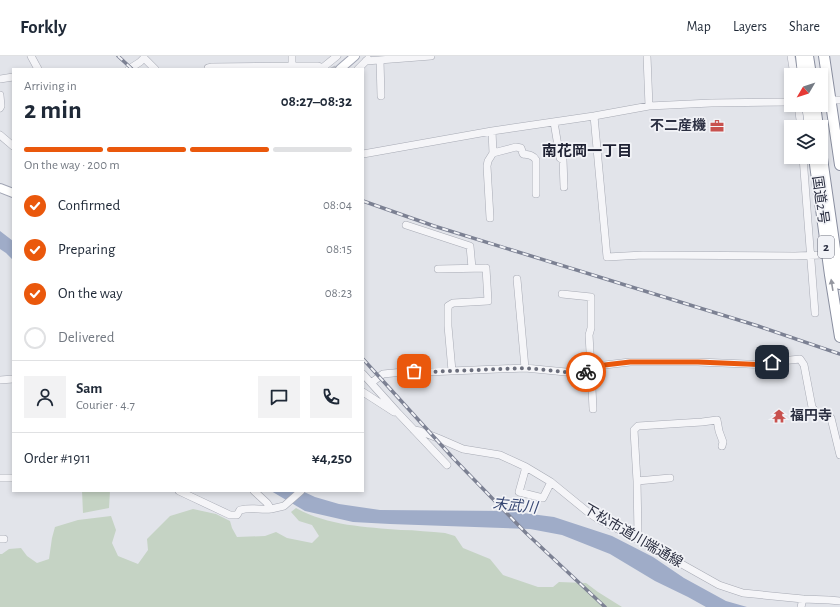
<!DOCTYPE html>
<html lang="en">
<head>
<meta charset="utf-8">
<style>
  body { margin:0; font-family:"Alegreya Sans","Noto Sans JP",sans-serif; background:#f2f2f3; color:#1f2937; height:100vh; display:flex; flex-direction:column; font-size:15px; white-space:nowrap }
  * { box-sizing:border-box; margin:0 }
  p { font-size:13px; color:#747a83 }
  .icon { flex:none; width:22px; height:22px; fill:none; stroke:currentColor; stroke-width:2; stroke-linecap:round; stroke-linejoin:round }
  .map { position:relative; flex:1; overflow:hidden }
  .sheet { position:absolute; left:12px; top:12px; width:352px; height:424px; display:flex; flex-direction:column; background:#fff; border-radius:0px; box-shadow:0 2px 6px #0003 }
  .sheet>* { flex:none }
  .needle { width:26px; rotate:231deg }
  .fabs { position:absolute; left:784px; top:12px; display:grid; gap:8px }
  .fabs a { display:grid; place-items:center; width:44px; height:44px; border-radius:0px; background:#fff; box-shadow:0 2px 6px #0003; font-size:20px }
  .pin { position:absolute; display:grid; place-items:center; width:34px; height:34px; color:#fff; margin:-17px; border-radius:8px; box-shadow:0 2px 6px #0006 }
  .courier { position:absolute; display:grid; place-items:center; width:40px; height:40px; margin:-20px; border:3px solid #ea580c; border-radius:50%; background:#fff; color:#222; box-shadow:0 1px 5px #0007 }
  .overview em { font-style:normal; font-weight:700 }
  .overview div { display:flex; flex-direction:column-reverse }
  .overview { display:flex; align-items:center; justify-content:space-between; height:68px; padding:0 12px }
  h1 { font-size:26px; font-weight:700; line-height:30px }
  .bar { display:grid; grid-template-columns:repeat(4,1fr); gap:6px 4px; align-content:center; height:48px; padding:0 12px }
  .bar i { height:5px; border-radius:3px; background:#e0e1e3 }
  .bar .current { background:#ea580c }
  .bar p { grid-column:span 4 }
  .line { display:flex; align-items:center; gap:10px; padding:0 12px; border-top:1px solid #e0e1e3 }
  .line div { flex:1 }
  .round { display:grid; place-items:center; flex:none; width:42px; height:42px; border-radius:0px; background:#f2f2f3 }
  ol { padding:0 12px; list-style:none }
  li { display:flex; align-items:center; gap:12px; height:44px }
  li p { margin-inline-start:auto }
  li .icon { padding:4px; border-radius:50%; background:#ea580c; color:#fff; stroke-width:4 }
  li:last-child { color:#747a83 }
  li i { width:22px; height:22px; border:2px solid #e0e1e3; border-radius:50% }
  header { display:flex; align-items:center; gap:24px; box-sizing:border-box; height:56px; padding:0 20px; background:#fff; border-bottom:1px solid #e0e1e3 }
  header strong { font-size:19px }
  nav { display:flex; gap:22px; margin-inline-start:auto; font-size:14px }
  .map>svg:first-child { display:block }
  .green { fill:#c5d3c4 }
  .water { fill:#9facc8 }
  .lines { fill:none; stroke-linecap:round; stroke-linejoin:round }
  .minor-tunnel { stroke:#bdc0c8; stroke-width:7; stroke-dasharray:7 3.5; stroke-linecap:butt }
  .minor-casing { stroke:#a7aab4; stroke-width:8 }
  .major-casing { stroke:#a2a6b5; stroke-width:10 }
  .highway-casing { stroke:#8a8fa0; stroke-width:12 }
  .minor { stroke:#f5f5f8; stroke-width:7 }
  .major { stroke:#fff; stroke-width:8 }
  .highway { stroke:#fff; stroke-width:10 }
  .rail-casing { stroke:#7c8193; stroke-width:3.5 }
  .rail { stroke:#f2f3f7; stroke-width:2; stroke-dasharray:6; stroke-linecap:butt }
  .oneway { fill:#9597a0 }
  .done { stroke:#6b6e7c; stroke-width:4; stroke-dasharray:0 7.2 }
  .route { stroke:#ea580c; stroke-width:5 }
  .labels { text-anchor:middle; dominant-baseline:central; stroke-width:3.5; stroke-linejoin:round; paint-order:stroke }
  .shield { fill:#f2f3f7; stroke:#676a78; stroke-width:1 }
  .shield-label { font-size:13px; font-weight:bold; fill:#2b2f41 }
  .poi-label { font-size:14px; font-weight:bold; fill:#2b2f41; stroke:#f2f3f7; text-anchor:end }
  .street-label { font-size:14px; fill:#2b2f41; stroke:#f2f3f7 }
  .neighbourhood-label { font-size:15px; font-weight:bold; fill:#1d2032; stroke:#f2f3f7 }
  .water-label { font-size:15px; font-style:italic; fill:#374773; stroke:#f2f3f7 }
</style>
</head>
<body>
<header>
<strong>Forkly</strong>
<nav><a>Map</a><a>Layers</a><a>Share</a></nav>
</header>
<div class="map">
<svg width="840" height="551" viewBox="0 0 840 551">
  <rect width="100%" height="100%" fill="#e2e4ea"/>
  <!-- green -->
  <path class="green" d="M82,435H110L109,452L83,457Z
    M296,452C328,470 366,471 401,474C416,474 430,476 445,477L455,480L463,492L490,503L503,519L538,531H553L559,526L586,527L598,536L622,551H0V498H2L9,493L21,492L27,500L37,507L49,503L52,482L55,471L78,464L111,460L116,474L112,487L118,500L138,508L148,494L147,483L170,460L193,453L216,458L230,465L232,472L237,481L265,480L276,476L287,482L312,487L319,480L312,469L299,465L291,456Z"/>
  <!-- water -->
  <path class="water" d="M0,175L13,185V204L6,197L0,193Z
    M271,435H302L315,441L339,448L380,454L508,455L554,461L612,480L653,501L684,522L726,545L747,551H706L688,541L655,525L610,498L562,479L530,473L390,468L353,466L305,455Z"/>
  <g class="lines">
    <!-- minor-tunnel -->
    <path class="minor-tunnel" d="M332,11L333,13"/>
    <!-- minor casing -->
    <g class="minor-casing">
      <path id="minor" d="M31,0L38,13
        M647,0L649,50
        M791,0L794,19
        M380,4L381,40
        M366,5L431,0
        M292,10V0
        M129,13L140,6L144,2L155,13
        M208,13V12L212,11L292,10H318L323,12
        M321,13L337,0
        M358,13L368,3
        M0,23L13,21
        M0,39L1,50L0,52
        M821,44H840
        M798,49L801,71
        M594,60L607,201L643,199L795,200L821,199
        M554,66L560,102L563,104L564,131
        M492,75L493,97
        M0,79L13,90
        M363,98L492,75L594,60L649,50L711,47L791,46
        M803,101L815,257
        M490,162L487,110L488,105L493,97L516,91L521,92L523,98C529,99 533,99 536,104V138
        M406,169L470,190L472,212
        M438,213L486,212L488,245L453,247L448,250V270L452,315
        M517,223L525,312
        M562,238L591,241V272L589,279L591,312L593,353
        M363,318L398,357L447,409
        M0,324L13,323
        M371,327L383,318L414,315L427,316L525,312L566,316H583L589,315L591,312L596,310L630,306H698L768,309L772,306L800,303L804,309L812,351L815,355
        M363,336L394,356
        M795,356L811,357L815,355L827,359L831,362L840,399
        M414,374L420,375L440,383L463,393L500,399L526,411L551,426L589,457L598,463L637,483L719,529L743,537L803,543L829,544L840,545
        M526,411L519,436L543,442L551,426
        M0,422H13
        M637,425L670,422
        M179,435L230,459H237L240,454C251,451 260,454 271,453
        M254,435L267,447L271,453L284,450L301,435
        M0,483H4
        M637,483L638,478L637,425L634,374L638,370L702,366L717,364L719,375L723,386L722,390
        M801,551L803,543"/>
    </g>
    <!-- major casing -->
    <g class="major-casing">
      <path id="major" d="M340,13L355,0
        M0,132L13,137"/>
    </g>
    <!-- highway casing -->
    <g class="highway-casing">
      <path id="highway" d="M801,0L803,19
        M808,0L811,19
        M824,0L840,109
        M807,49L810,71
        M815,49L818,71
        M821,95L840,228
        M814,101L830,219L840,281"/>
    </g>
    <!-- minor -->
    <use href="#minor" class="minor"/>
    <!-- major -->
    <use href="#major" class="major"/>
    <!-- highway -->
    <use href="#highway" class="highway"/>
    <!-- rail casing -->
    <g class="rail-casing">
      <path id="rail" d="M118,0L132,13
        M363,145L434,170L758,270L840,298
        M363,303L454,403L526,477L605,551"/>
    </g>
    <!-- rail -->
    <use href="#rail" class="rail"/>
  </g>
  <!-- one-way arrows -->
  <defs><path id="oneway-solid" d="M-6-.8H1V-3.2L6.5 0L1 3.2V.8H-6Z"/></defs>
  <use class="oneway" href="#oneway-solid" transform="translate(832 229) rotate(-99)"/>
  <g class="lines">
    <!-- done -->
    <path class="done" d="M414,315L427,316L525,312L566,316H586"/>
    <!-- route -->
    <path class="route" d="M586,316L589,315L592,312L596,310L630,306H698L768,309L772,306"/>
  </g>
  <!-- icons -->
  <defs>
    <g id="office-bare" transform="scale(1.08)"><path d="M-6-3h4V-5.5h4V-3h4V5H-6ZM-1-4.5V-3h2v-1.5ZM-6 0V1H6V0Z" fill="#c8514e" stroke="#f2f3f7" stroke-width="2.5" paint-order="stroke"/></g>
    <g id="temple-bare" transform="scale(1.08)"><path d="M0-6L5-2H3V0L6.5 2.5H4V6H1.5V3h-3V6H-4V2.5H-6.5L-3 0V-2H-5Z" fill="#c8514e" stroke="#f2f3f7" stroke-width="2.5" paint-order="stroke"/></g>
  </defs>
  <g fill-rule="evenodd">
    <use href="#office-bare" x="717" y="70"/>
    <use href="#temple-bare" x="779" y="360"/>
  </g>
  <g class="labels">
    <!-- shield labels -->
    <rect class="shield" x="818" y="180" width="16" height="22" rx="3"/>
    <g class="shield-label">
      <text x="826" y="191">2</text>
    </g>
    <!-- poi labels -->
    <g class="poi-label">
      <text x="706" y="70">不二産機</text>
      <text x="790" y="360" text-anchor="start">福円寺</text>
    </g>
    <!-- street labels -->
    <g class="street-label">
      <text transform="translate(820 144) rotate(82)">国道2号</text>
      <text transform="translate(633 480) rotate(30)">下松市道川端通線</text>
    </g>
    <!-- neighbourhood labels -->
    <g class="neighbourhood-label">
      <text x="587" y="95">南花岡一丁目</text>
    </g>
    <!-- water labels -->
    <g class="water-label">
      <text transform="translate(515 450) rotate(6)">末武川</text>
    </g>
  </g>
</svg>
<div class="fabs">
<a><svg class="needle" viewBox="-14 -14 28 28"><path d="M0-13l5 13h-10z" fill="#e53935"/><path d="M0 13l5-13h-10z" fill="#747a83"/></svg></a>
<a><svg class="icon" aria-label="layers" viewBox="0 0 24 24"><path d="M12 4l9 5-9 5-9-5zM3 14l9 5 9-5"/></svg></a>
</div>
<div class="pin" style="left:414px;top:315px;background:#ea580c"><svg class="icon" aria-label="bag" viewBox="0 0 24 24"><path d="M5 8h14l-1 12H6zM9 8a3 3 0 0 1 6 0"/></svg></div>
<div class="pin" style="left:772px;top:306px;background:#1f2937"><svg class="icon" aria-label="home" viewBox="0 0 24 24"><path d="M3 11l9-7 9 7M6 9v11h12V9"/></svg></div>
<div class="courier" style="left:586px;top:316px"><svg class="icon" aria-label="bike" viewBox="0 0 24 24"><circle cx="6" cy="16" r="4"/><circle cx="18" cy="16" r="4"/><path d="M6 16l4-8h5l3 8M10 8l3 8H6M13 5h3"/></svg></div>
<section class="sheet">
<div class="overview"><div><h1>2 min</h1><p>Arriving in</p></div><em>08:27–08:32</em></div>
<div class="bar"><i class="current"></i><i class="current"></i><i class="current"></i><i></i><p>On the way · 200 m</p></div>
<ol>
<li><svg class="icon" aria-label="check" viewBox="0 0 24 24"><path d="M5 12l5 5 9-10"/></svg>Confirmed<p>08:04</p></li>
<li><svg class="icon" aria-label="check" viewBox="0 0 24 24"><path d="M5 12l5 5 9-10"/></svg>Preparing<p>08:15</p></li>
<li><svg class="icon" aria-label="check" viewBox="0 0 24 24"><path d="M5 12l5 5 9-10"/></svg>On the way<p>08:23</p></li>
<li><i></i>Delivered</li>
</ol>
<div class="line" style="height:72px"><a class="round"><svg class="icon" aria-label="person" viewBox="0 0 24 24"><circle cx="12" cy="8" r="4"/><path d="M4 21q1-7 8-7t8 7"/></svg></a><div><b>Sam</b><p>Courier · 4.7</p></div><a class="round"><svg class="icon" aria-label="chat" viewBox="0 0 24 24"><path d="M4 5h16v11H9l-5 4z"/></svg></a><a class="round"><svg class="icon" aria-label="phone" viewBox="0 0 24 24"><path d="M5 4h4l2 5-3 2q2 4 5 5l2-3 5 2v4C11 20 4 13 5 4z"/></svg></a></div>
<div class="line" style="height:52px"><div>Order #1911</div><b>¥4,250</b></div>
</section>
</div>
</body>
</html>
